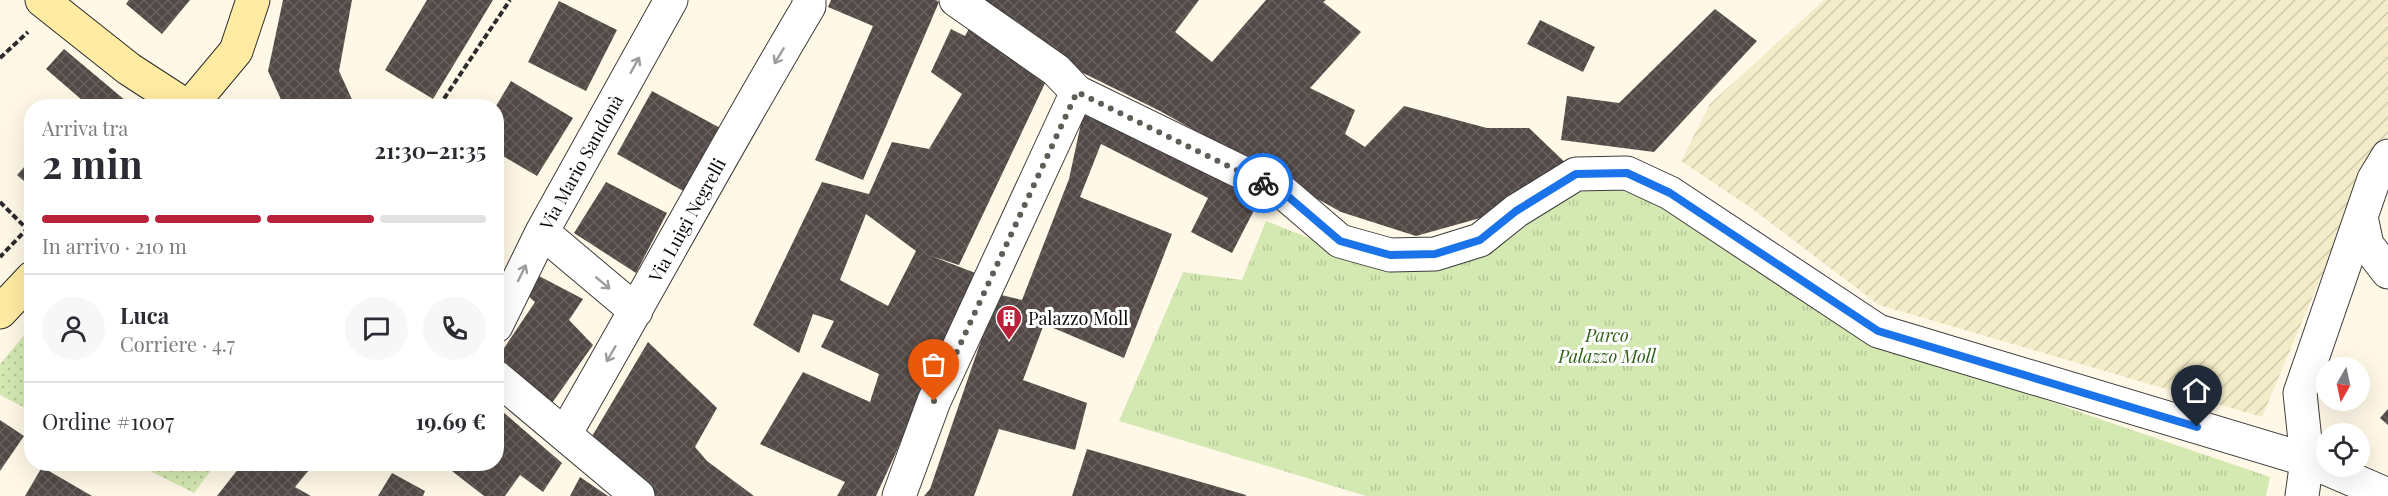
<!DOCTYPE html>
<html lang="it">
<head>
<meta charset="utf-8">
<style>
  body { margin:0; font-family:"Playfair Display",serif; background:#f7f7f7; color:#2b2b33; height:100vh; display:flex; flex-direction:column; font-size:22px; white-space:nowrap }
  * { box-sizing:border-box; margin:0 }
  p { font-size:20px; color:#7c7c81 }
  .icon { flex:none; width:33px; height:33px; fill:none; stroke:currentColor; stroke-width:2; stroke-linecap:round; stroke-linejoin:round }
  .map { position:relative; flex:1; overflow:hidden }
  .panel { position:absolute; left:24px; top:99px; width:480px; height:372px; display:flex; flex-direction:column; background:#fff; border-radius:24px; box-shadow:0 6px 24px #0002 }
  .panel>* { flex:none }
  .needle { width:39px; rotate:189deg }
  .fabs { position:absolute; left:2316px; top:357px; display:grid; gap:12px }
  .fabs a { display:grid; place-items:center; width:54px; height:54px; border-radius:50%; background:#fff; box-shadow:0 6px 24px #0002; font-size:30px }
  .pin { position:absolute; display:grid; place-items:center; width:51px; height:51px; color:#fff; margin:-62px -26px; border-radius:50% 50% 50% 0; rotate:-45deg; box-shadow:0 0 6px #0007 }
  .pin .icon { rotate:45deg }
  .courier { position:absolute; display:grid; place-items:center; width:60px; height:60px; margin:-30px; border:4px solid #1a73e8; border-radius:50%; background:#fff; color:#222; box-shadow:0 2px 8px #0007 }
  .headline em { font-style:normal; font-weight:700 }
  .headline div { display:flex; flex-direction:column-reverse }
  .headline { display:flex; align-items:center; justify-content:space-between; height:102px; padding:0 18px }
  h1 { font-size:39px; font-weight:700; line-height:45px }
  .bar { display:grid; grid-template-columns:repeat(4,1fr); gap:9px 6px; align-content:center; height:72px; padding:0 18px }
  .bar i { height:8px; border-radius:4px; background:#e1e1e2 }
  .bar .active { background:#ba223a }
  .bar p { grid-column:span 4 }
  .line { display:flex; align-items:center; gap:15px; padding:0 18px; border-top:2px solid #e1e1e2 }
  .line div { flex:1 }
  .round { display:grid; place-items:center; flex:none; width:63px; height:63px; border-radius:32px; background:#f7f7f7 }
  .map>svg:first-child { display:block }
  .farmland { fill:url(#farmland-furrows) }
  .grass { fill:url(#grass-dots) }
  .park { fill:url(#park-tufts) }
  .building { fill:url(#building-cross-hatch); fill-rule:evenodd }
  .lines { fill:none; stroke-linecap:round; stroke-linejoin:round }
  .street-casing { stroke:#3d3d3d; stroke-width:35 }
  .secondary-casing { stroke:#2c2c2c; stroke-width:35 }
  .path { stroke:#2c2c2c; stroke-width:4; stroke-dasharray:6 3; stroke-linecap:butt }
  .street { stroke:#fff; stroke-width:33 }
  .secondary { stroke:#ffeba2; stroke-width:33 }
  .oneway { stroke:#9d9d9d }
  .done { stroke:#605d57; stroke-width:6; stroke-dasharray:0 10.8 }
  .route { stroke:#1a73e8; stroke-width:8 }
  .labels { text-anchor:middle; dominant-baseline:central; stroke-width:6; stroke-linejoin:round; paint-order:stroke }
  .street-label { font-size:18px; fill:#0a0a0a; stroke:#fff }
  .poi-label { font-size:18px; fill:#0a0a0a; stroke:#fff; text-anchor:start }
  .park-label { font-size:18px; font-style:italic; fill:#31611b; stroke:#fff }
</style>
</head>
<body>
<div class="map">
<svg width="2388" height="496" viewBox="0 0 2388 496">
  <defs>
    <pattern id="farmland-furrows" width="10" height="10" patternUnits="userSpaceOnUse" patternTransform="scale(1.5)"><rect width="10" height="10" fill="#f4ecc8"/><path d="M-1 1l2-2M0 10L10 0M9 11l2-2" fill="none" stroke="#d0c9aa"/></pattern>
    <pattern id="grass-dots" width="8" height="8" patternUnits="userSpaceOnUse" patternTransform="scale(1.5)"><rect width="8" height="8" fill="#d4e8b2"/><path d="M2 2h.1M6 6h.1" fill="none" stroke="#b5c698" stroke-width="1.8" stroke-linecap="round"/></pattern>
    <pattern id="park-tufts" width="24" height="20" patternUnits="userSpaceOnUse" patternTransform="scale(1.5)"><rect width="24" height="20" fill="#d4e8b2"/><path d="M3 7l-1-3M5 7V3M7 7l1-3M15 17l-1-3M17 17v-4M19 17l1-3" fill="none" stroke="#b5c698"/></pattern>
    <pattern id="building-cross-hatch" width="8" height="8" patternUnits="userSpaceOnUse" patternTransform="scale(1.5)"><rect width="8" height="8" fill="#534a47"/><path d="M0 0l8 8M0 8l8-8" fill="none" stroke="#67605d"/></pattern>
  </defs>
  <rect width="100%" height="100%" fill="#fff8e7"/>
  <!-- farmland -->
  <path class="farmland" d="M1824,0H2388V134L2366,170L2262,417L1879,305L1751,208L1681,161L1710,104Z"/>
  <!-- grass -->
  <path class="grass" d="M31,327V411L0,395V364Z
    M136,464H216L194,493Z"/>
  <!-- park -->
  <path class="park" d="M1606,188L1642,194L1911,350L2085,414L2270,477L2266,496H1366L1119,421L1183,272L1242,280L1266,221L1364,260L1521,221L1577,192Z"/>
  <!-- building -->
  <path class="building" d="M129,0H190L162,34L126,4Z
    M283,0H352L339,71L355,106H284L268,71Z
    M427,0H493L433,99L385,70Z
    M831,0H936L939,2L863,180L815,160L873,26L828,7Z
    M970,0H1199L1175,32L1212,62L1266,0H1326L1323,2L1361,32L1310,88L1355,110L1345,134L1365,147L1404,106L1487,128H1529L1575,172L1491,215L1416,236L1341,212L1160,111L1071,67Z
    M559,1L617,30L586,91L528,62Z
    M1715,9L1757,41L1654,152L1561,140L1567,96L1619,103Z
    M1540,20L1595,47L1583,72L1527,44Z
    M971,25L1047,79L959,265L931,256L978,274L876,496H837L845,482L760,444L803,372L870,402L879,374L821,347L834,321L813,314L799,353L753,325L822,182L869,194L892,142L929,149L962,94L931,72L951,29L965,36ZM866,214L916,251L888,306L840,280Z
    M64,49L132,106H76L82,100L46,69Z
    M511,81L573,118L537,176L496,152V106Z
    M652,91L722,129L685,192L617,154Z
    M1086,100L1264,191L1232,253L1191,232L1208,198L1101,144L1080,197L1172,234L1124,358L1044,324L1023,380L1087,403L1075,450L999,429L974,496H924L930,489L997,294L1022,300L1069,179Z
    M32,158V188L17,175Z
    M606,182L667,213L636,273L574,233Z
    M539,276L583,299L569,320L593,345L552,403L496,360L535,302L527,295Z
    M648,342L717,408L695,447L707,461L754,496H655L591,438Z
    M496,406L562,463L543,492L520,475L505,496H484L443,464H496Z
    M2388,409V425L2380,418Z
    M0,420L24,436L0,471Z
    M1087,449L1246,495V496H1072Z
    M242,464H314L295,487L311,496H217Z
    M42,467L92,496H25Z
    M392,473L425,491L423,496H378Z
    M580,477L608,496H570Z"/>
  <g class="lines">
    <!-- street casing -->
    <g class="street-casing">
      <path id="street" d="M956,0L1056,70L1077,92L1284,193L1340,241L1390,255L1435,254L1480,240L1516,211L1576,174L1627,173L1670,193L1878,331L2307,460L2388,495
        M2361,217L2367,245L2388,272
        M542,232L636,311
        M496,326L542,232L671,0
        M496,377L638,496
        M565,434C647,292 725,147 809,6V0
        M899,496L934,401L1077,92
        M2302,496L2307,460L2300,393L2374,179L2388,156"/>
    </g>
    <!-- secondary casing -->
    <g class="secondary-casing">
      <path id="secondary" d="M42,0L129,69L186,106
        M190,106L236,51L253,0
        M0,312L32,278"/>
    </g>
    <!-- path -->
    <path class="path" d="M0,58L28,32
      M439,106L510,0
      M0,202L27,229L0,257"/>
    <!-- street -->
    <use href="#street" class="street"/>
    <!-- secondary -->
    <use href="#secondary" class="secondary"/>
  </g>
  <!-- one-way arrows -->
  <defs><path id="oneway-shaft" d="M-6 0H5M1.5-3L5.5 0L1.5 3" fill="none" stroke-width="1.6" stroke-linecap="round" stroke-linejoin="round" transform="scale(1.5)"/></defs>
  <g class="oneway">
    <use href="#oneway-shaft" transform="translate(779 56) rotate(121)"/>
    <use href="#oneway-shaft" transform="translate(635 65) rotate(-61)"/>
    <use href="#oneway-shaft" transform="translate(522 273) rotate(-64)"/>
    <use href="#oneway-shaft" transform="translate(603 283) rotate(40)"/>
    <use href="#oneway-shaft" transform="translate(611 354) rotate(120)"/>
  </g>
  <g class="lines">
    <!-- done -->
    <path class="done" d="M934,401L1077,92L1263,183"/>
    <!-- route -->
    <path class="route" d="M1263,183L1284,193L1340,241L1390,255L1435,254L1480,240L1516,211L1576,174L1627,173L1670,193L1878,331L2197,427"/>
  </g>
  <!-- icons -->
  <defs>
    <g id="building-pin" transform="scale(1.35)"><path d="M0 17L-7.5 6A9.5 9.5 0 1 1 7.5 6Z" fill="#ba223a" stroke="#fff"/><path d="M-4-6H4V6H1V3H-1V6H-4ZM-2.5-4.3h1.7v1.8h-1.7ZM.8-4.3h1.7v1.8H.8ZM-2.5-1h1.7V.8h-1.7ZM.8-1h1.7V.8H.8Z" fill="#fff"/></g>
  </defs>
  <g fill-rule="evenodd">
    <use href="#building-pin" x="1009" y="318"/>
  </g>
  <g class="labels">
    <!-- street labels -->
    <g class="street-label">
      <text transform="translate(581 162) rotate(-61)">Via Mario Sandonà</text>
      <text transform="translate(687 220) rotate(-61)">Via Luigi Negrelli</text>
    </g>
    <!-- poi labels -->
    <g class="poi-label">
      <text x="1028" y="318">Palazzo Moll</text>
    </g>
    <!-- park labels -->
    <g class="park-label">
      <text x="1607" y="335">Parco<tspan x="1607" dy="21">Palazzo Moll</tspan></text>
    </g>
  </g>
</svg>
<div class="fabs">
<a><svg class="needle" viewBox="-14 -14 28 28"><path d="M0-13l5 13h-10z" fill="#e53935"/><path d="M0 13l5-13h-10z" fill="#7c7c81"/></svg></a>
<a><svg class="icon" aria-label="locate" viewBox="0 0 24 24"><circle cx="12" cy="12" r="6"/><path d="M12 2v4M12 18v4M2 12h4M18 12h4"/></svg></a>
</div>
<div class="pin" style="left:934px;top:401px;background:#ea580c"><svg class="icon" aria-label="bag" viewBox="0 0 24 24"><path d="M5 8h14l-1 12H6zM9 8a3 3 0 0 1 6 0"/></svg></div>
<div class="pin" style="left:2197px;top:427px;background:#1f2937"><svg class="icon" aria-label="home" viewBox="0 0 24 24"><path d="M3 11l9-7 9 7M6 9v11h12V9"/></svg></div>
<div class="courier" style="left:1263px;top:183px"><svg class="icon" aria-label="bike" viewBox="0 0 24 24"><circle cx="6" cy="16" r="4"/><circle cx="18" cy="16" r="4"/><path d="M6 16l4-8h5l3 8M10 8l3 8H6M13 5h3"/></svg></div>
<section class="panel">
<div class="headline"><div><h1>2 min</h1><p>Arriva tra</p></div><em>21:30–21:35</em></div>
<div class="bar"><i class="active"></i><i class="active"></i><i class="active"></i><i></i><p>In arrivo · 210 m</p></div>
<div class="line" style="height:108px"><a class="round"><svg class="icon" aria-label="person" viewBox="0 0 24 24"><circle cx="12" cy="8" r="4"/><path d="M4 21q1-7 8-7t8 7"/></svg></a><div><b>Luca</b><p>Corriere · 4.7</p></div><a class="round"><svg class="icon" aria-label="chat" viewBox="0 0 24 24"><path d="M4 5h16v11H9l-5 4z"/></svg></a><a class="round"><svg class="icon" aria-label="phone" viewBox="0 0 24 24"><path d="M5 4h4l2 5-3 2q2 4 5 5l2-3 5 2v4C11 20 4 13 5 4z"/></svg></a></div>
<div class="line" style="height:78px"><div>Ordine #1007</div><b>19.69 €</b></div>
</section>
</div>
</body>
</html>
